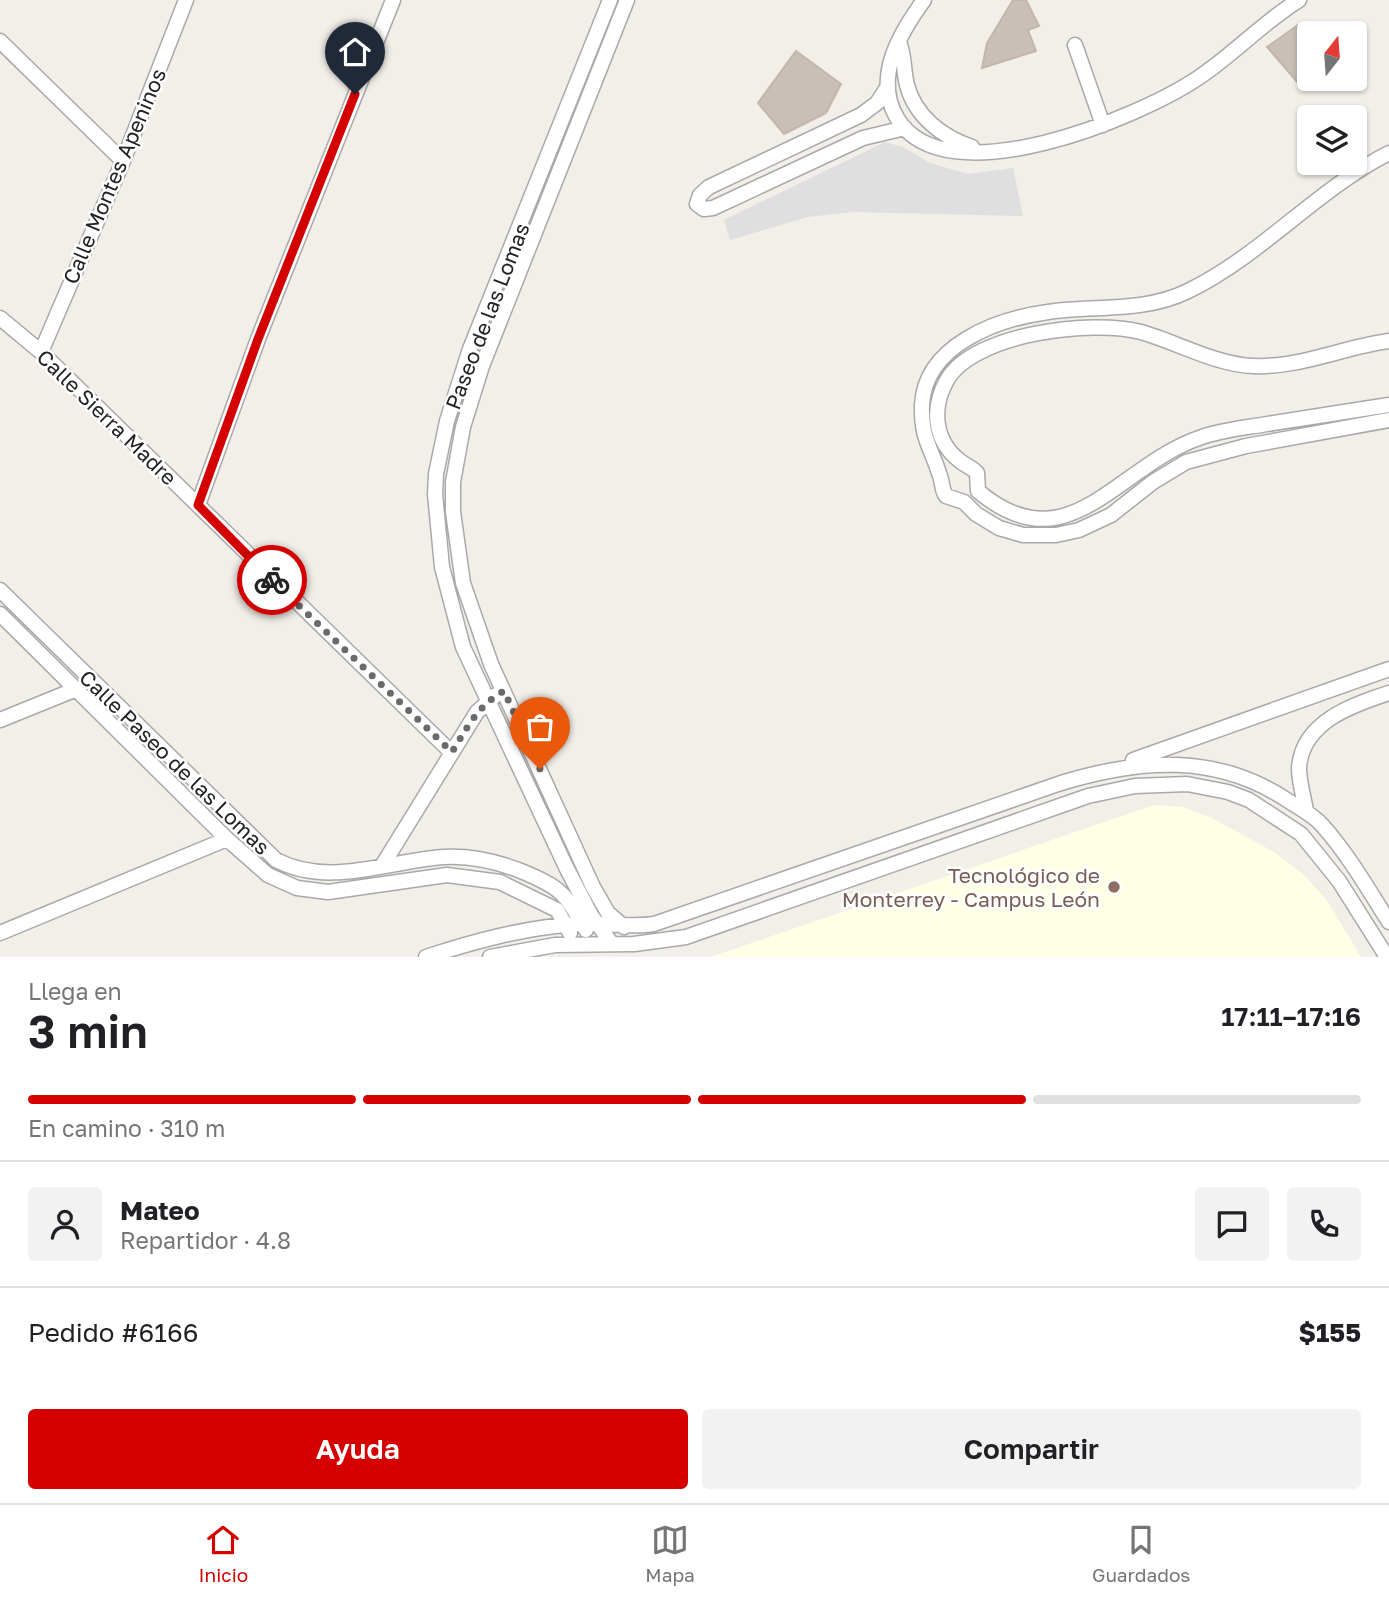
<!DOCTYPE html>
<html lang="es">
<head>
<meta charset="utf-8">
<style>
  body { margin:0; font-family:"Golos Text",sans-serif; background:#f2f2f2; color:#202124; height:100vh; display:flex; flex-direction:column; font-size:26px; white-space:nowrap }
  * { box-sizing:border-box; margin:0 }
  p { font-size:23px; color:#757577 }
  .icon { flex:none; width:38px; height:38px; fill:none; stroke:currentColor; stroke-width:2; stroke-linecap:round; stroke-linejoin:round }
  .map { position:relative; height:957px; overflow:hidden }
  .details { display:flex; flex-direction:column; background:#fff; flex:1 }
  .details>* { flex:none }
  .needle { width:46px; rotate:17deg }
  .tools { position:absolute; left:1297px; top:21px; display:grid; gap:14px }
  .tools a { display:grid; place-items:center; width:70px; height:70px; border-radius:7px; background:#fff; box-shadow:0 2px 5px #0004; font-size:35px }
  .pin { position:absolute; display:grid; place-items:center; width:60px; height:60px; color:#fff; margin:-72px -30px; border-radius:50% 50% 50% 0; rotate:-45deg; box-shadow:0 0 7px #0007 }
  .pin .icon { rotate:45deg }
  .courier { position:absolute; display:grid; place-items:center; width:70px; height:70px; margin:-35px; border:5px solid #d40000; border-radius:50%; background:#fff; color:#222; box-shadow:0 2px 9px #0007 }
  .summary em { font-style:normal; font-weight:600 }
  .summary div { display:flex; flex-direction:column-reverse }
  .summary { display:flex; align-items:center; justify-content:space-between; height:119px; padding:0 28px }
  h1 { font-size:46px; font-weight:600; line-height:52px }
  .bar { display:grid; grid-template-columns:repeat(4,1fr); gap:10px 7px; align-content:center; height:84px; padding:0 28px }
  .bar i { height:9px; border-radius:5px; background:#e0e0e0 }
  .bar .current { background:#d40000 }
  .bar p { grid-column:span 4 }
  .line { display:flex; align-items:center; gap:18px; padding:0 28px; border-top:2px solid #e0e0e0 }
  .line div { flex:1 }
  .round { display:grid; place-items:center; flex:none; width:74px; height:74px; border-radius:7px; background:#f2f2f2 }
  .cta { display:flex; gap:14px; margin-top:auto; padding:14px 28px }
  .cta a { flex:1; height:80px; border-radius:7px; background:#d40000; color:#fff; font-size:28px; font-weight:600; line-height:80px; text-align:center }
  .cta a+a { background:#f2f2f2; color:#202124 }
  .dock { display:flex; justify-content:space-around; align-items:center; height:98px; border-top:2px solid #e0e0e0; background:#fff; font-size:19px; color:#757577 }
  .dock a { display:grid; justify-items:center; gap:4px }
  .dock .current { color:#d40000 }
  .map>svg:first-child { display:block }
  .residential { fill:#e0dfdf }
  .education { fill:#ffffe5 }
  .building { fill:#c7bfb8; stroke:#c4b6ab; stroke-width:2 }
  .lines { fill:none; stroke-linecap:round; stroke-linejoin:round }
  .minor-casing { stroke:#a9a9a9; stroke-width:17 }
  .minor { stroke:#fff; stroke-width:14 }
  .done { stroke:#6b6a68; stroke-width:7; stroke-dasharray:0 12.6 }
  .route { stroke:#d40000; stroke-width:9 }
  .education-dot { fill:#8d6e63; stroke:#fff; stroke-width:2.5 }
  .labels { text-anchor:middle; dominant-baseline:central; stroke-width:5; stroke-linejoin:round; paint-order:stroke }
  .street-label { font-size:21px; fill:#222; stroke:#fff }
  .education-label { font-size:21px; fill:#785e54; stroke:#fff; text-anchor:end }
</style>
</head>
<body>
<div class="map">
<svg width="1389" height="957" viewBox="0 0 1389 957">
  <rect width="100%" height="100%" fill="#f2efe9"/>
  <!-- residential -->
  <path class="residential" d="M885,142L903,147L930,163L968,174L1013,168L1023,216L853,212L808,217L730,240L724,220Z"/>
  <!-- education -->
  <path class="education" d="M1154,805L1182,807L1212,818L1274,852L1303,874L1326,899L1361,957H711Z"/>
  <!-- building -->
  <path class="building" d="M1013,0H1026L1039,26L1028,30L1036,51L982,68L987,43Z
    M1298,25L1309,44V53L1297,64L1305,75L1298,83L1267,47Z
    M796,51L841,84L826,113L784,134L758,103Z"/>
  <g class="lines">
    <!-- minor casing -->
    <g class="minor-casing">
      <path id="minor" d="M610,0L470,349L447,421L436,474L435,494L442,567L463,647L566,867L591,915L612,944
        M924,0C900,33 873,77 897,118C945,199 1140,117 1198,78C1233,55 1262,23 1299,0
        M0,41L123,161
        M899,42C905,56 903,70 907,85C915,116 942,137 972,147
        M1075,45L1103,125
        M888,86L877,103L861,115L709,187L700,195L697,204L704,209L713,208L863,138L905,128
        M1389,153C1316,190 1262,255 1188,291C1143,313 1096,305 1048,312C997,319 925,345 922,405C921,439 931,447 940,476C943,483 941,489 946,496L964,502L976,514L999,528L1023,535H1056L1079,530L1111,515L1153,482L1186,462L1246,446L1389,420
        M0,318L41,352L452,753
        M41,352L123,161L186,0
        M978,491L977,473C972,467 966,466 960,461C934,441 931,408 947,380C974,333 1093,319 1141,332C1176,342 1217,365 1253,366C1299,368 1344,347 1389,341
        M978,491C1068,567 1116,467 1199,438C1221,430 1244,428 1267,424C1308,418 1348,411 1389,405
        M198,505L258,339L393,0
        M0,590L276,860C326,886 380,864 433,858C463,854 493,860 521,871C562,888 565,893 586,930
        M0,614L227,839L268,875L297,888L328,892L447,875L500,882L557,910L570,933
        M0,720L74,690
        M1133,760L1389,669
        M1306,811C1304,798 1299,782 1299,768C1302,722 1352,705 1389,693
        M382,866L477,712L496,695
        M624,927L608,913L593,887L491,664L463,583L453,512V482L463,427L482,366L627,0
        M0,933L227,839
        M426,957C475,941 526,927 579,924C604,922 628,928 654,924L1061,783C1140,759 1216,753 1287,800C1299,808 1312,814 1322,825C1348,854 1368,889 1389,922
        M490,957L555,945L634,944L686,937L1088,796L1135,786L1187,784L1228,792L1249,800L1301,834L1339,881L1387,957"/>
    </g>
    <!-- minor -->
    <use href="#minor" class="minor"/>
  </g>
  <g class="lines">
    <!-- done -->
    <path class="done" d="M272,580L452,752C467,728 478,705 504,691L540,769"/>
    <!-- route -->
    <path class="route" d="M272,580L198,505L258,339L355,94"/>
  </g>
  <!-- markers -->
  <circle class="education-dot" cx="1114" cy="887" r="7"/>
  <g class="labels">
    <!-- street labels -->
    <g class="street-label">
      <text transform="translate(114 176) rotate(-67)">Calle Montes Apeninos</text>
      <text transform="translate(487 316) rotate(-69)">Paseo de las Lomas</text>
      <text transform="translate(107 417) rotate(44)">Calle Sierra Madre</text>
      <text transform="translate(175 762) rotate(44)">Calle Paseo de las Lomas</text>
    </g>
    <!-- education labels -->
    <g class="education-label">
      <text x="1100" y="875">Tecnológico de<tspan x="1100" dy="24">Monterrey - Campus León</tspan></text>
    </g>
  </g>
</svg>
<div class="tools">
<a><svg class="needle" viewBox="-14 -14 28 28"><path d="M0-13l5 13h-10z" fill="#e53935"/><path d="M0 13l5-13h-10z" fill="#757577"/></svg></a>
<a><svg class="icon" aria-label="layers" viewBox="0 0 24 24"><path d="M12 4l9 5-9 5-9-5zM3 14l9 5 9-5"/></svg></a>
</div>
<div class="pin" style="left:540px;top:769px;background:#ea580c"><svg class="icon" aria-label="bag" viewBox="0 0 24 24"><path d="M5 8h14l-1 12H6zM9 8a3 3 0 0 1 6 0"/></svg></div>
<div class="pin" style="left:355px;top:94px;background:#1f2937"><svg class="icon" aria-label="home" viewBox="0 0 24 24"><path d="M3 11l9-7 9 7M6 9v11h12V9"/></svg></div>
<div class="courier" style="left:272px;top:580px"><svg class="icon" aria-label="bike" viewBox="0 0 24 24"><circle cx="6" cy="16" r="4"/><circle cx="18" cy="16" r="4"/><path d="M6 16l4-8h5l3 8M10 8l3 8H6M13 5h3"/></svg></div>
</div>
<section class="details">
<div class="summary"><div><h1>3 min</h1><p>Llega en</p></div><em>17:11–17:16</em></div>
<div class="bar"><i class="current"></i><i class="current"></i><i class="current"></i><i></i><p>En camino · 310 m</p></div>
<div class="line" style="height:126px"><a class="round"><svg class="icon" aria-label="person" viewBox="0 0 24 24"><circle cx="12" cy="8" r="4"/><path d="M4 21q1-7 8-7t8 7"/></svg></a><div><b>Mateo</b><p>Repartidor · 4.8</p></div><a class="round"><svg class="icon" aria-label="chat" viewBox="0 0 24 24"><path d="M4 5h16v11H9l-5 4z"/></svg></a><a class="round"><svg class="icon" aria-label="phone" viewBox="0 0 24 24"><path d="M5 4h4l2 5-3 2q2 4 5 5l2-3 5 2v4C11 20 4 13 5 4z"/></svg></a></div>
<div class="line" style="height:91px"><div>Pedido #6166</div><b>$155</b></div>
<div class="cta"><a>Ayuda</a><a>Compartir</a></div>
</section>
<nav class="dock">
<a class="current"><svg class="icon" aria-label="home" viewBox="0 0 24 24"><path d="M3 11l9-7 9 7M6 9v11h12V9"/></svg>Inicio</a>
<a><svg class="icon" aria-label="map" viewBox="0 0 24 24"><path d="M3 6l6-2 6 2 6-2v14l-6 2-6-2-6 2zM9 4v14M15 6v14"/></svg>Mapa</a>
<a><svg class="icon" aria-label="saved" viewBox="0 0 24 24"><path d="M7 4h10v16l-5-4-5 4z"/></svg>Guardados</a>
</nav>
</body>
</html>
